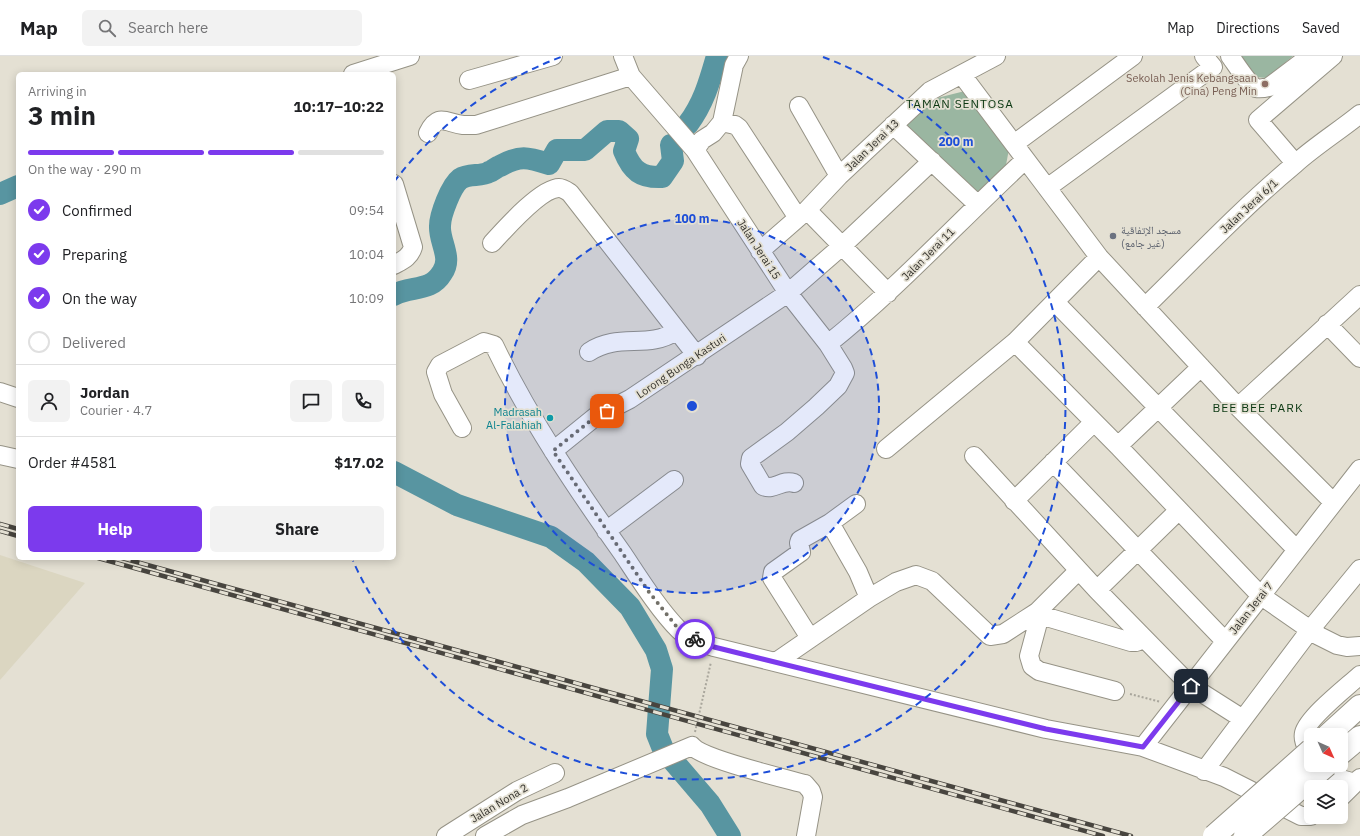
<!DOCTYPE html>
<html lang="en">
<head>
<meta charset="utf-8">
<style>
  body { margin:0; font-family:"IBM Plex Sans","Noto Naskh Arabic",sans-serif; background:#f2f2f2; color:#202124; height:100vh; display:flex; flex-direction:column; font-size:15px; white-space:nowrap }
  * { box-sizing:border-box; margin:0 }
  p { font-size:13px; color:#757577 }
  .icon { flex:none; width:22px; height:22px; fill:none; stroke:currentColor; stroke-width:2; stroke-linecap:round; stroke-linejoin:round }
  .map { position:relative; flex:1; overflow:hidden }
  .details { position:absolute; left:16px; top:16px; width:380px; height:488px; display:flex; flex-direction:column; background:#fff; border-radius:6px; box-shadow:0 2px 10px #0003 }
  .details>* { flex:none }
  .needle { width:26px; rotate:135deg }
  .controls { position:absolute; left:1304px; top:672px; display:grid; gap:8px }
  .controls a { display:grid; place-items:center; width:44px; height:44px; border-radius:6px; background:#fff; box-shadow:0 2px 10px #0003; font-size:20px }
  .pin { position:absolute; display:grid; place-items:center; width:34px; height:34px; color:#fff; margin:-17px; border-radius:8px; box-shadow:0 2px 6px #0006 }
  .courier { position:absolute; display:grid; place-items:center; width:40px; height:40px; margin:-20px; border:3px solid #7c3aed; border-radius:50%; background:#fff; color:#222; box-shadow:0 1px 5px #0007 }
  .overview em { font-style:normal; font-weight:800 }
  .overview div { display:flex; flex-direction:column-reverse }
  .overview { display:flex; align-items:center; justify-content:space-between; height:68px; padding:0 12px }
  h1 { font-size:26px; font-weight:800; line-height:30px }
  .bar { display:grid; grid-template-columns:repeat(4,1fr); gap:6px 4px; align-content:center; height:48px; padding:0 12px }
  .bar i { height:5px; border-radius:3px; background:#e0e0e0 }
  .bar .selected { background:#7c3aed }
  .bar p { grid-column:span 4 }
  .line { display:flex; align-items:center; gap:10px; padding:0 12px; border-top:1px solid #e0e0e0 }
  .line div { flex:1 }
  .round { display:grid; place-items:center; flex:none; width:42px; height:42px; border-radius:6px; background:#f2f2f2 }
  ol { padding:0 12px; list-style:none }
  li { display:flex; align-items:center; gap:12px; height:44px }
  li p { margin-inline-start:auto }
  li .icon { padding:4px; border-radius:50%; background:#7c3aed; color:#fff; stroke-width:4 }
  li:last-child { color:#757577 }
  li i { width:22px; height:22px; border:2px solid #e0e0e0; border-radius:50% }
  .button { display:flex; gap:8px; margin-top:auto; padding:8px 12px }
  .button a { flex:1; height:46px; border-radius:6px; background:#7c3aed; color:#fff; font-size:16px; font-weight:800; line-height:46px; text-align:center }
  .button a+a { background:#f2f2f2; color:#202124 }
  header { display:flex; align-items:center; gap:24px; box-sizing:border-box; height:56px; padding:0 20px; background:#fff; border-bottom:1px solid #e0e0e0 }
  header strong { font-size:19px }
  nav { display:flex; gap:22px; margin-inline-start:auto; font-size:14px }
  .search { width:280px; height:36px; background:#f2f2f2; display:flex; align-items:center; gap:10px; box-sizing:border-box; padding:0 14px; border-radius:6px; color:#757577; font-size:15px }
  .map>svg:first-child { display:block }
  .built { fill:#dbd6c1 }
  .green { fill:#9ab6a1 }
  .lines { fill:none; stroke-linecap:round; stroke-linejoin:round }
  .river { stroke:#5895a1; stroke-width:22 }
  .minor-casing { stroke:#969386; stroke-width:20 }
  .major-casing { stroke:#969386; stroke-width:24 }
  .path { stroke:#a9a69c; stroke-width:2; stroke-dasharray:2 2; stroke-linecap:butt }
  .minor { stroke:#fff; stroke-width:18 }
  .major { stroke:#fff; stroke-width:22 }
  .rail-casing { stroke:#48453f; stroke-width:4.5 }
  .rail { stroke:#e4e0d3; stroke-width:3; stroke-dasharray:9; stroke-linecap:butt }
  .major-bridge-casing { stroke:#969386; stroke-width:24; stroke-linecap:butt }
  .major-bridge { stroke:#fff; stroke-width:22 }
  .done { stroke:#727068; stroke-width:4; stroke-dasharray:0 7.2 }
  .route { stroke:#7c3aed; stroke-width:5 }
  .ring { fill:none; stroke:#1d4ed8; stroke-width:2; stroke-dasharray:7 5 }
  .education-dot { fill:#8d6e63; stroke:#e4e0d3; stroke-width:1.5 }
  .worship-dot { fill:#6b7280; stroke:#e4e0d3; stroke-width:1.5 }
  .culture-dot { fill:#0f9aa8; stroke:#e4e0d3; stroke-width:1.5 }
  .labels { text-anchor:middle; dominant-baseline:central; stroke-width:3.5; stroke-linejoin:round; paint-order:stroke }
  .education-label { font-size:11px; fill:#785e54; stroke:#e4e0d3; text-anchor:end }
  .street-label { font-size:11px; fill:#35332e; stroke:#e4e0d3 }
  .worship-label { font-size:11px; fill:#5b616d; stroke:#e4e0d3; text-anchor:start }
  .culture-label { font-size:11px; fill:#0d838f; stroke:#e4e0d3; text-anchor:end }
  .neighbourhood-label { font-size:12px; letter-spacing:1px; fill:#0a3711; stroke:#e4e0d3 }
  .centre { fill:#1d4ed8; stroke:#e4e0d3; stroke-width:2 }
  .ring-label { font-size:12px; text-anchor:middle; font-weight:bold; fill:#1d4ed8; stroke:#e4e0d3; stroke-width:3.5; stroke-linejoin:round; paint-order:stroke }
</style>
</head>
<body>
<header>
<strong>Map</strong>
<div class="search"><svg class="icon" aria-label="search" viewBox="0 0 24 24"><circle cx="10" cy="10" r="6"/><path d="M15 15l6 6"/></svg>Search here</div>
<nav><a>Map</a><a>Directions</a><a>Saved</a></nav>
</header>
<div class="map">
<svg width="1360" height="780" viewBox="0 0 1360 780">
  <rect width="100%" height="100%" fill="#e4e0d3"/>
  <!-- built -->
  <path class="built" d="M0,499L85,527L0,624Z"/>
  <!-- green -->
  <path class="green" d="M1238,0H1293L1267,22L1254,21Z
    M965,35L1009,93L1006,109L975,140L904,71L933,43Z"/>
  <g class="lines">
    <!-- river -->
    <path class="river" d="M688,68C704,47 710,24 717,0
      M0,138L18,130
      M394,239C410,229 430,237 442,217C453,202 439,186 440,170C440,159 451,130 460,123C469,117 481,121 489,116C493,115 496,111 500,110C520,99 527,101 549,108L557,94H585L607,75H619L628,83L624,95C632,115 641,122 662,121L673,105L671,89
      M394,416L457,449L551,481L586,506L630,551L656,594L662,613L657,678L663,693L710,748L730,780"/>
    <!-- minor casing -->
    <g class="minor-casing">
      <path id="minor" d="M623,0L631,20L695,94L788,237L828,288L843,312L845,317L838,330L816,351L787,376L751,402L750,408L763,430C774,435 782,423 794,427
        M1230,0C1236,8 1248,28 1256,32C1260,33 1265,32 1269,31L1310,0
        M353,18L410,0
        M962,19L1099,201L1238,351L1333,446
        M469,24L553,0
        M799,50L839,120
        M722,66L735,69L739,72L798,162
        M893,69L977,148
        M428,77C438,56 446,67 463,69C467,69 471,69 476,69L631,20
        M1014,88L1133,0
        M695,94L702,84L713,77L722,66L734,9L739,0
        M1295,107L1258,64L1333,0
        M394,128L413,191C410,201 403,204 394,209
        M1047,132L1213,11L1204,0
        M807,154L888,237
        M492,187C504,174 541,132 559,132C563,132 567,135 570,137L697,300
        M760,195L807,154L839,120L930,35L996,0
        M1055,246L1296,493
        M1145,251C1194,203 1242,152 1295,108C1315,90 1339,75 1360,58
        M1327,268L1360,302
        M1015,286L1118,390L1260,539L1319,580L1337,589L1347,591L1360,590
        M828,288C898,232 959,165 1025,104
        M589,296C619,276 648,294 676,275
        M0,336L18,342
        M1238,351L1360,239
        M462,372L443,338L436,316L440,309L484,286L494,289C529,362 576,432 623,498C639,522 659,554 679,574C688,583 703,587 714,591L1046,673L1143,691L1224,721L1301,760H1311
        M1118,390L1201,311
        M886,393L1015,286L1099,201
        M553,395L595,361L630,343L788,237L842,190L932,105
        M0,399L18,403
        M974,400L1097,534L1191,630L1243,663
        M1053,406L1225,585
        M1014,445L1094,366
        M830,467L858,516L869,542
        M606,475L674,424
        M1097,534L1178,455
        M1037,556L1040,559L1131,586H1136L1144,583
        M1040,559L1029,600L1032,610L1039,615L1115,635
        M810,582L772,522L773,516L801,496L799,487L800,484L830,467L856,448
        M776,606L869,542L896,526L916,519L932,525L990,580L1003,578L1037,556L1078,515
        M1143,691L1360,413
        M1311,700C1308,693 1302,685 1304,677C1308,661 1347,631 1360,619
        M1318,709L1334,721L1355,727
        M1204,715L1310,574L1360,513
        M1341,741L1360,722
        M446,780L517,735L555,717
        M485,780L522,759L568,742L692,690C703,703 783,722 805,728L811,735L813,741L806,780"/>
    </g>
    <!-- major casing -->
    <g class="major-casing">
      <path id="major" d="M1328,679L1360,650
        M1341,697L1360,681"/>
    </g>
    <!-- path -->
    <path class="path" d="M1130,638L1161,646
      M695,676L711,606"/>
    <!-- minor -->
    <use href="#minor" class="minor"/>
    <!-- major -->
    <use href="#major" class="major"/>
    <!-- rail casing -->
    <g class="rail-casing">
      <path id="rail" d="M0,468L18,473
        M0,475L18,480
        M98,502L1103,780
        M122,502L1131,780"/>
    </g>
    <!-- rail -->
    <use href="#rail" class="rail"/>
    <!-- major-bridge casing -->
    <g class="major-bridge-casing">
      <path id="major-bridge" d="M1214,780L1311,694
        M1245,780L1327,709"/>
    </g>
    <!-- major-bridge -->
    <use href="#major-bridge" class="major-bridge"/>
  </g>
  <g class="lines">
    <!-- done -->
    <path class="done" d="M607,355L595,361L553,395L649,536L680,575L695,583"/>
    <!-- route -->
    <path class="route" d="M695,583L714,591L1046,673L1143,691L1191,630"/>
  </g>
  <!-- distance rings -->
  <circle cx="692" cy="350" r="187" fill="#1d4ed8" fill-opacity=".12"/>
  <g class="ring">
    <circle cx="692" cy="350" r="187"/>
    <path d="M394 126A373 373 0 0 1 561 1M823 1A373 373 0 1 1 353 505"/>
  </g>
  <!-- markers -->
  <circle class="education-dot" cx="1265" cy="28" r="4"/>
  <circle class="worship-dot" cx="1113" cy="180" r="4"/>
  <circle class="culture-dot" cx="550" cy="362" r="4"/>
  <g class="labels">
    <!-- education labels -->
    <g class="education-label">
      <text x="1257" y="22">Sekolah Jenis Kebangsaan<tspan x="1257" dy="13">(Cina) Peng Min</tspan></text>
    </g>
    <!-- street labels -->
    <g class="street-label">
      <text transform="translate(872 89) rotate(-44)">Jalan Jerai 13</text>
      <text transform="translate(1249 150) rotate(-43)">Jalan Jerai 6/1</text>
      <text transform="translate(759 193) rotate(57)">Jalan Jerai 15</text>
      <text transform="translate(928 198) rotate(-45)">Jalan Jerai 11</text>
      <text transform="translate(681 310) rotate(-34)">Lorong Bunga Kasturi</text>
      <text transform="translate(1251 552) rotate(-52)">Jalan Jerai 7</text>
      <text transform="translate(499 747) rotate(-31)">Jalan Nona 2</text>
    </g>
    <!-- worship labels -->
    <g class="worship-label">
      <text x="1121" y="174">مسجد الإتفاقية<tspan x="1121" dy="13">(غير جامع)</tspan></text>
    </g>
    <!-- culture labels -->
    <g class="culture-label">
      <text x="542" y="356">Madrasah<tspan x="542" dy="13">Al-Falahiah</tspan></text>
    </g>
    <!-- neighbourhood labels -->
    <g class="neighbourhood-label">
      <text x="960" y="47">TAMAN SENTOSA</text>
      <text x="1258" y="351">BEE BEE PARK</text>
    </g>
  </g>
  <circle cx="692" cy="350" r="6" class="centre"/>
  <g class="ring-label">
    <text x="956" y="90">200 m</text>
    <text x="692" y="167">100 m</text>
  </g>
</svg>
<div class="controls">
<a><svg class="needle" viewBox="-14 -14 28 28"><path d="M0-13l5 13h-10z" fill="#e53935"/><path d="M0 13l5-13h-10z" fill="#757577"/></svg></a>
<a><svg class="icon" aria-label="layers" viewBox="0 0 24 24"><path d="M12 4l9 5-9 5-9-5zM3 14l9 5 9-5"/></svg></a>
</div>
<div class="pin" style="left:607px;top:355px;background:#ea580c"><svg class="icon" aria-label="bag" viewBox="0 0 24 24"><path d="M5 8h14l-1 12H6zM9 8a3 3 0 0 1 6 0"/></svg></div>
<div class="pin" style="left:1191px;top:630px;background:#1f2937"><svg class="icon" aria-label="home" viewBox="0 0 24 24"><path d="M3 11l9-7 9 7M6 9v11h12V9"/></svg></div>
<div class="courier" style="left:695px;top:583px"><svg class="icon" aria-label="bike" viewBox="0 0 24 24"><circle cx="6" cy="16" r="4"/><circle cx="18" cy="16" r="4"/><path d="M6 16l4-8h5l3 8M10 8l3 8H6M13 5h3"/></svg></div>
<section class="details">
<div class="overview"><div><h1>3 min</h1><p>Arriving in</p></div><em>10:17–10:22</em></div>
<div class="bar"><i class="selected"></i><i class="selected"></i><i class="selected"></i><i></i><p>On the way · 290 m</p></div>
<ol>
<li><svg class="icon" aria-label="check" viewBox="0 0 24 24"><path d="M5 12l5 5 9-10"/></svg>Confirmed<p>09:54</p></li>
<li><svg class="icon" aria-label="check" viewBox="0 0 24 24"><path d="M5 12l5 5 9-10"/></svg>Preparing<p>10:04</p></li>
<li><svg class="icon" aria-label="check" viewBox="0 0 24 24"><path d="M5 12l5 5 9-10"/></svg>On the way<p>10:09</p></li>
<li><i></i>Delivered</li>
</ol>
<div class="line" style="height:72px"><a class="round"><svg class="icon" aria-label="person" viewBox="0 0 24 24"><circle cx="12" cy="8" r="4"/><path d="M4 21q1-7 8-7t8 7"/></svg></a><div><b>Jordan</b><p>Courier · 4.7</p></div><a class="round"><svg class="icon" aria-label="chat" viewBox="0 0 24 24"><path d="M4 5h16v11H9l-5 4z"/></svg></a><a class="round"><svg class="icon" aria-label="phone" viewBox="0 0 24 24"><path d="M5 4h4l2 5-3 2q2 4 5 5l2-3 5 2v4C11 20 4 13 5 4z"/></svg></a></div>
<div class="line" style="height:52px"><div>Order #4581</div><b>$17.02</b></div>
<div class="button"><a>Help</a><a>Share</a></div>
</section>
</div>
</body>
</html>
